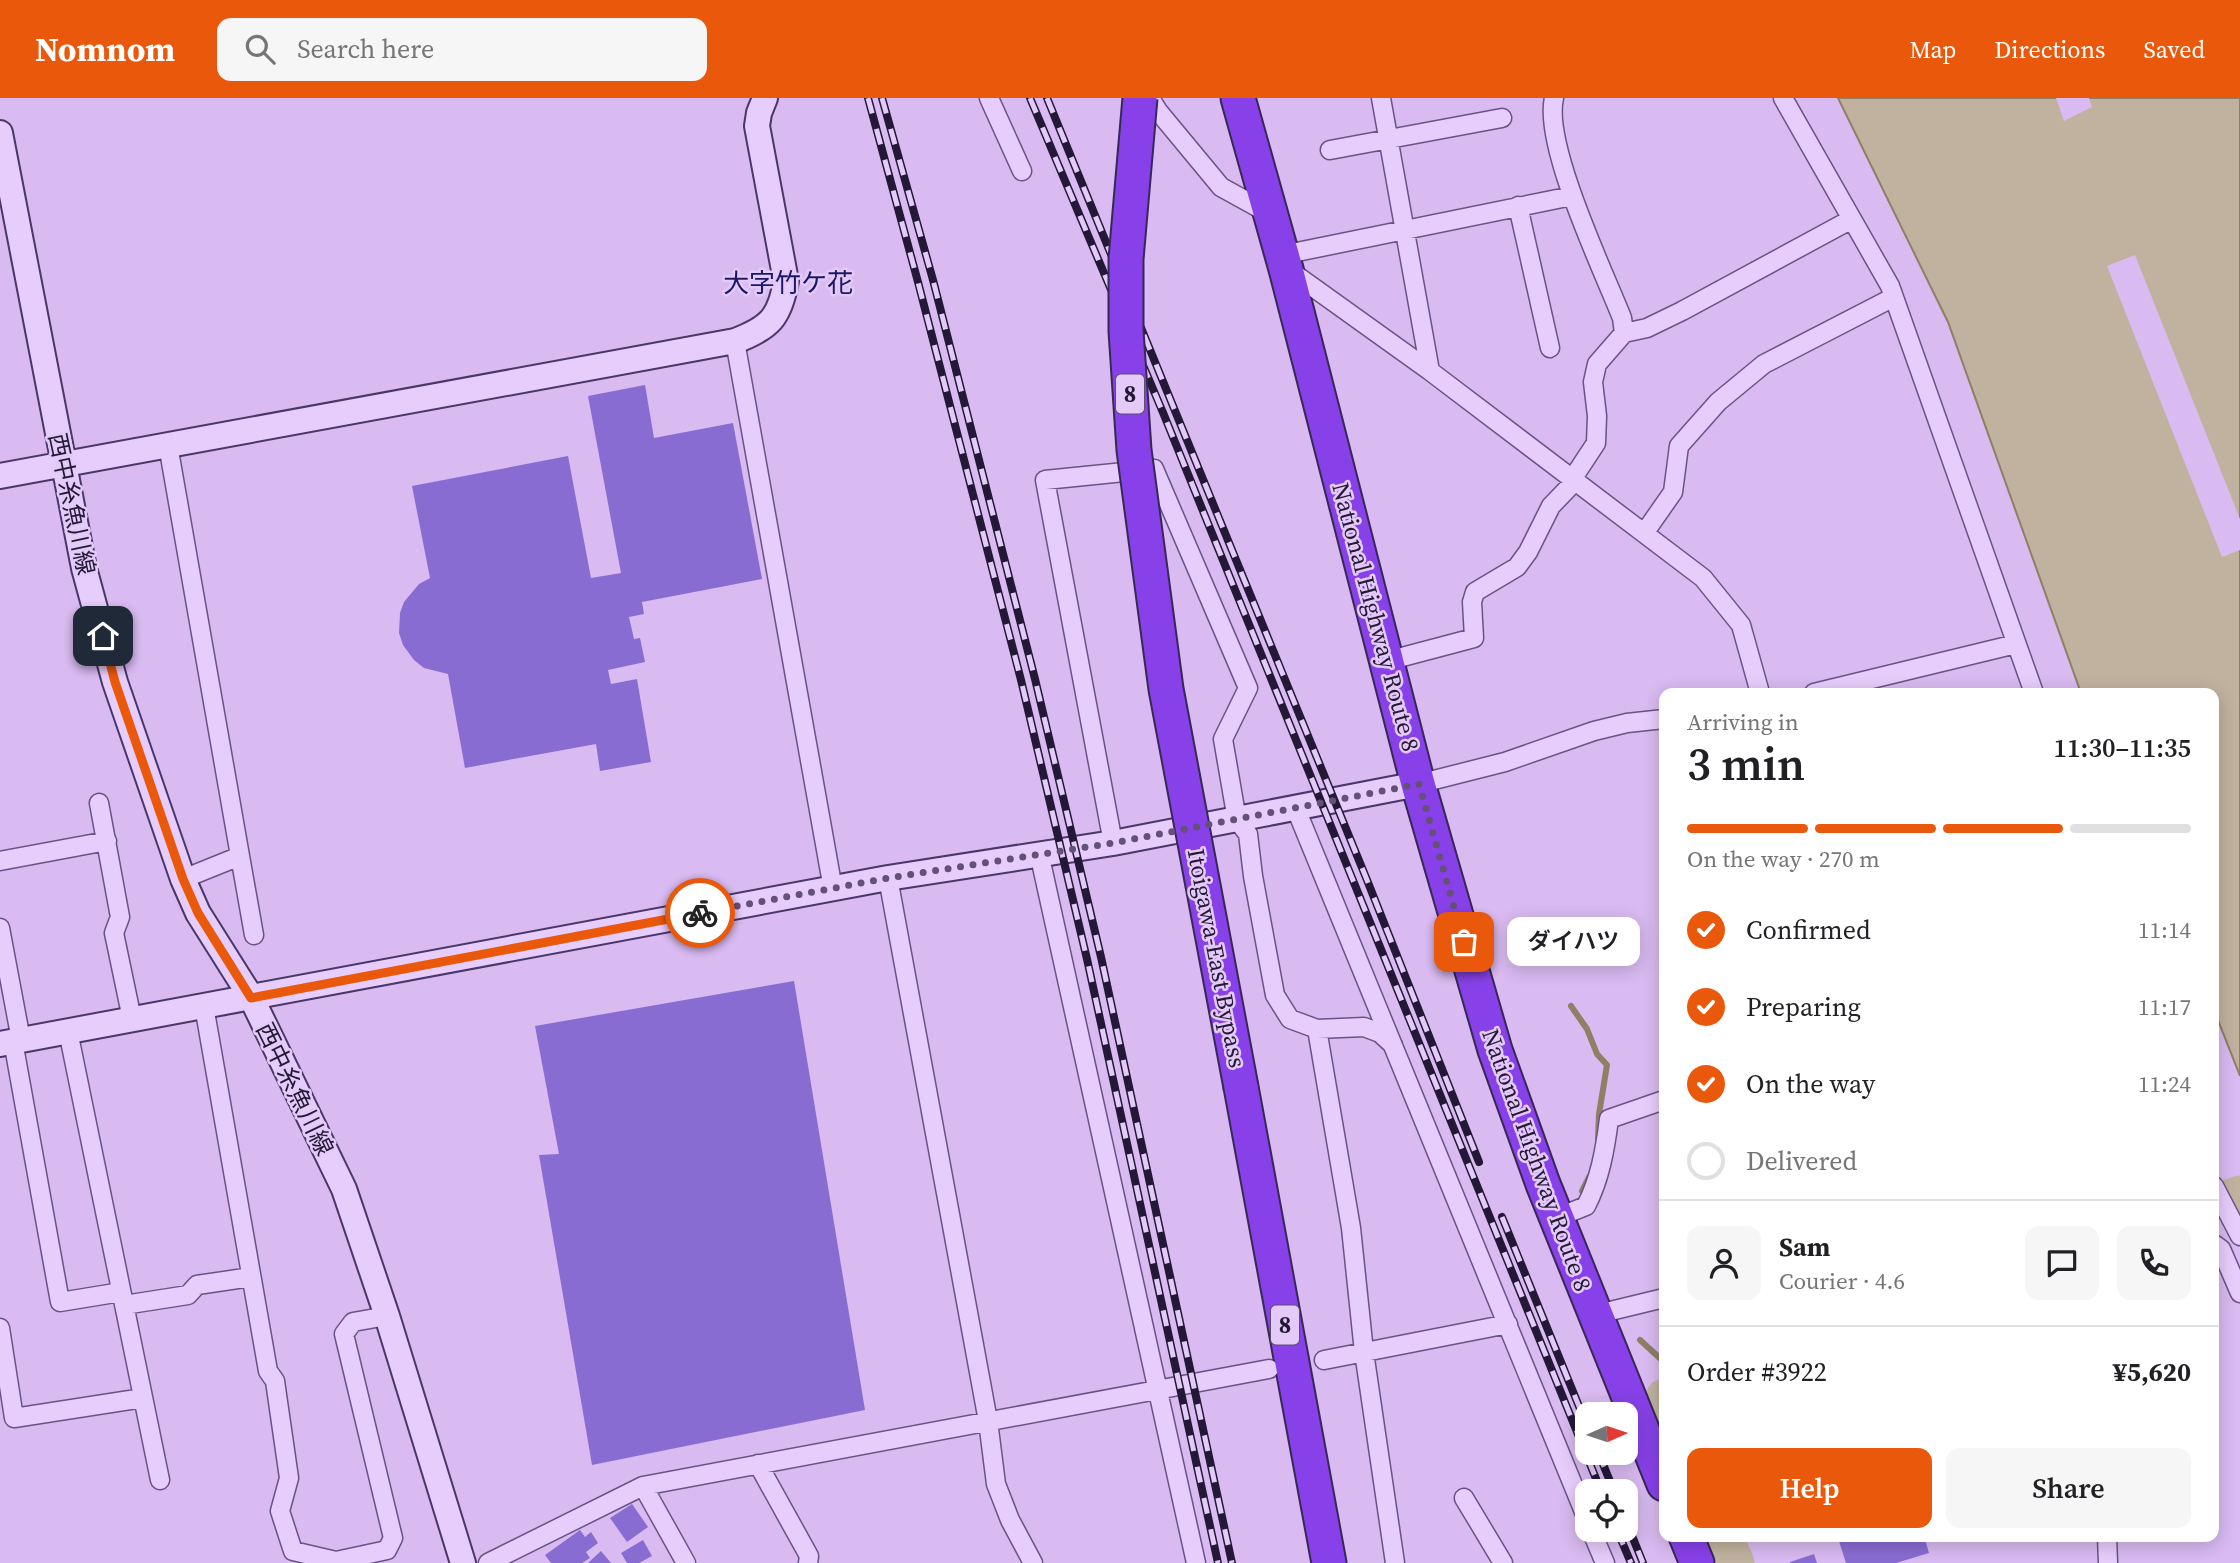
<!DOCTYPE html>
<html lang="en">
<head>
<meta charset="utf-8">
<style>
  body { margin:0; font-family:"Source Serif 4","Noto Sans JP",serif; background:#f6f6f6; color:#202124; height:100vh; display:flex; flex-direction:column; font-size:26px; white-space:nowrap }
  * { box-sizing:border-box; margin:0 }
  p { font-size:23px; color:#757577 }
  .icon { flex:none; width:38px; height:38px; fill:none; stroke:currentColor; stroke-width:2; stroke-linecap:round; stroke-linejoin:round }
  .map { position:relative; flex:1; overflow:hidden }
  .panel { position:absolute; left:1659px; top:590px; width:560px; height:854px; display:flex; flex-direction:column; background:#fff; border-radius:14px; box-shadow:0 4px 18px #0003 }
  .panel>* { flex:none }
  .needle { width:46px; rotate:87deg }
  .controls { position:absolute; left:1575px; top:1304px; display:grid; gap:14px }
  .controls a { display:grid; place-items:center; width:63px; height:63px; border-radius:14px; background:#fff; box-shadow:0 4px 18px #0003; font-size:35px }
  .pin { position:absolute; display:grid; place-items:center; width:60px; height:60px; color:#fff; margin:-30px; border-radius:14px; box-shadow:0 4px 10px #0006 }
  .courier { position:absolute; display:grid; place-items:center; width:70px; height:70px; margin:-35px; border:5px solid #ea580c; border-radius:50%; background:#fff; color:#222; box-shadow:0 2px 9px #0007 }
  .bubble { position:absolute; height:49px; border-radius:14px; background:#fff; box-shadow:0 4px 18px #0003; font-size:23px; font-weight:600; line-height:49px; text-align:center }
  .summary em { font-style:normal; font-weight:600 }
  .summary div { display:flex; flex-direction:column-reverse }
  .summary { display:flex; align-items:center; justify-content:space-between; height:119px; padding:0 28px }
  h1 { font-size:46px; font-weight:600; line-height:52px }
  .bar { display:grid; grid-template-columns:repeat(4,1fr); gap:10px 7px; align-content:center; height:84px; padding:0 28px }
  .bar i { height:9px; border-radius:5px; background:#e0e0e0 }
  .bar .on { background:#ea580c }
  .bar p { grid-column:span 4 }
  .line { display:flex; align-items:center; gap:18px; padding:0 28px; border-top:2px solid #e0e0e0 }
  .line div { flex:1 }
  .round { display:grid; place-items:center; flex:none; width:74px; height:74px; border-radius:14px; background:#f6f6f6 }
  ol { padding:0 28px; list-style:none }
  li { display:flex; align-items:center; gap:21px; height:77px }
  li p { margin-inline-start:auto }
  li .icon { padding:7px; border-radius:50%; background:#ea580c; color:#fff; stroke-width:4 }
  li:last-child { color:#757577 }
  li i { width:38px; height:38px; border:4px solid #e0e0e0; border-radius:50% }
  .cta { display:flex; gap:14px; margin-top:auto; padding:14px 28px }
  .cta a { flex:1; height:80px; border-radius:14px; background:#ea580c; color:#fff; font-size:28px; font-weight:600; line-height:80px; text-align:center }
  .cta a+a { background:#f6f6f6; color:#202124 }
  header { display:flex; align-items:center; gap:42px; box-sizing:border-box; height:98px; padding:0 35px; background:#ea580c; color:#fff }
  header strong { font-size:33px }
  nav { display:flex; gap:38px; margin-inline-start:auto; font-size:24px }
  .search { width:490px; height:63px; background:#f6f6f6; display:flex; align-items:center; gap:18px; box-sizing:border-box; padding:0 24px; border-radius:14px; color:#757577; font-size:26px }
  .map>svg:first-child { display:block }
  .water { fill:#c1b29f; stroke:#8e7f66; stroke-width:2 }
  .pier { fill:#d9baf1 }
  .lines { fill:none; stroke-linecap:round; stroke-linejoin:round }
  .stream { stroke:#8e7f66; stroke-width:6 }
  .river { stroke:#c1b29f; stroke-width:37 }
  .building { fill:#896cd2 }
  .street-casing { stroke:#685388; stroke-width:21 }
  .secondary-casing { stroke:#49376a; stroke-width:28 }
  .highway-casing { stroke:#372855; stroke-width:37 }
  .street { stroke:#e7cdfb; stroke-width:18 }
  .secondary { stroke:#e7cdfb; stroke-width:24 }
  .highway { stroke:#8841e9; stroke-width:33 }
  .rail-casing { stroke:#231936; stroke-width:8 }
  .rail { stroke:#e4caf8; stroke-width:5; stroke-dasharray:16; stroke-linecap:butt }
  .highway-bridge-casing { stroke:#372855; stroke-width:37; stroke-linecap:butt }
  .highway-bridge { stroke:#8841e9; stroke-width:33 }
  .done { stroke:#635177; stroke-width:7; stroke-dasharray:0 12.6 }
  .route { stroke:#ea580c; stroke-width:9 }
  .labels { text-anchor:middle; dominant-baseline:central; stroke-width:5; stroke-linejoin:round; paint-order:stroke }
  .shield { fill:#e4caf8; stroke:#5d4e70; stroke-width:2 }
  .shield-label { font-size:23px; font-weight:bold; fill:#231936 }
  .street-label { font-size:24px; fill:#231936; stroke:#e4caf8 }
  .neighbourhood-label { font-size:26px; fill:#1b1666; stroke:#e4caf8 }
</style>
</head>
<body>
<header>
<strong>Nomnom</strong>
<div class="search"><svg class="icon" aria-label="search" viewBox="0 0 24 24"><circle cx="10" cy="10" r="6"/><path d="M15 15l6 6"/></svg>Search here</div>
<nav><a>Map</a><a>Directions</a><a>Saved</a></nav>
</header>
<div class="map">
<svg width="2240" height="1465" viewBox="0 0 2240 1465">
  <rect width="100%" height="100%" fill="#d9baf1"/>
  <!-- water -->
  <path class="water" d="M1838,0H2240V978L2214,912V595H2081L1948,224Z"/>
  <!-- pier -->
  <path class="pier" d="M2056,0H2089L2092,9L2064,23Z
    M2135,157L2240,421V452L2222,459L2107,168Z"/>
  <g class="lines">
    <!-- stream -->
    <path class="stream" d="M1571,908L1587,931L1597,956L1607,967L1599,1016L1598,1041
      M1582,1093L1589,1079
      M1640,1242L1664,1264"/>
    <!-- river -->
    <path class="river" d="M2214,1105L2240,1096
      M1664,1299V1307
      M1724,1438L1736,1465"/>
  </g>
  <!-- building -->
  <path class="building" d="M645,287L654,340L733,325L762,481L642,504L644,516L629,519L634,541L640,540L645,564L608,572L611,586L637,581L651,664L600,673L596,646L465,670L448,576L424,570L414,562L403,547L399,535L400,515L404,504L419,486L430,480L412,388L568,358L591,480L621,475L588,298Z
    M794,883L865,1312L592,1367L539,1057L559,1056L535,928Z
    M632,1406L648,1429L627,1444L610,1420Z
    M580,1432L585,1439L591,1434L598,1445L586,1454L590,1460L582,1465H551L545,1457Z
    M1841,1438H1924L1929,1455L1896,1465H1846L1838,1440Z
    M643,1442L652,1458L639,1465H627L621,1455Z
    M601,1453L611,1465H588Z
    M1814,1456L1817,1465H1790V1464Z"/>
  <g class="lines">
    <!-- street casing -->
    <g class="street-casing">
      <path id="street" d="M989,0L1022,73
        M1150,0L1158,13L1221,89L1270,116
        M1381,0L1430,273
        M1554,0C1543,47 1603,172 1622,220L1624,235L1597,266L1593,284L1597,318L1596,345L1573,380
        M1783,0L1890,188L2034,595
        M1330,52L1502,20
        M1518,108L1550,250
        M1282,157L1572,98
        M1289,172L1430,273L1703,480L1741,527L1760,595
        M1624,235L1647,230L1682,213L1852,121
        M735,243L833,791
        M168,347L240,758L183,781
        M1645,434L1673,394L1679,348L1718,304L1764,266L1894,199
        M1387,563L1474,540L1472,504L1475,494L1517,469L1528,454L1551,408L1576,382
        M1814,595L2016,546
        M1418,686L1505,664L1594,633L1627,625L1664,621
        M99,705L120,819L114,835L132,921
        M1296,711L1587,1421
        M1113,745L1045,382L1154,371L1248,590L1223,641L1237,722L1248,736L1253,778L1275,897L1290,921L1317,931L1364,929L1380,935L1393,947
        M1039,755L1196,1465
        M240,758L254,837
        M0,763L107,743
        M888,780L988,1323L996,1386L1010,1422L1033,1465
        M0,830L21,942
        M204,908L268,1273L275,1283L289,1380L280,1413L293,1453L336,1463L387,1452L393,1440L344,1236L353,1224L387,1218
        M1317,931L1351,1130L1364,1254L1395,1465
        M68,933L160,1382
        M13,943L60,1204L121,1194
        M2214,1088L2240,1138
        M1556,1120L1586,1108C1600,1081 1605,1052 1609,1021L1664,1002
        M2214,1146L2221,1151L2240,1195
        M124,1207L188,1197L197,1187L251,1179
        M1594,1217L1664,1200
        M0,1230L14,1320L143,1300
        M1324,1262L1508,1226
        M758,1366L809,1458L808,1465
        M643,1388L686,1465
        M1464,1400L1503,1465
        M1591,1432L1605,1465
        M2107,1438L2108,1465
        M488,1465L643,1388L1269,1271"/>
    </g>
    <!-- secondary casing -->
    <g class="secondary-casing">
      <path id="secondary" d="M0,35L84,470L115,584L183,781L198,815L251,899L344,1091L387,1218L463,1465
        M0,378L735,243C770,230 780,219 786,183L757,28L759,15L765,0
        M0,946L888,780L1113,745L1418,686"/>
    </g>
    <!-- highway casing -->
    <g class="highway-casing">
      <path id="highway" d="M1238,0L1286,171L1418,686L1495,952L1543,1086L1664,1386
        M1241,989L1329,1465
        M1686,1438L1697,1465"/>
    </g>
    <!-- street -->
    <use href="#street" class="street"/>
    <!-- secondary -->
    <use href="#secondary" class="secondary"/>
    <!-- highway -->
    <use href="#highway" class="highway"/>
    <!-- rail casing -->
    <g class="rail-casing">
      <path id="rail" d="M868,0L918,184L1021,582L1087,861L1218,1465
        M882,0L933,182L1035,581L1101,859L1232,1465
        M1030,0L1164,317L1601,1393
        M1047,0L1367,782L1479,1064
        M1502,1119L1587,1328
        M1598,1354L1614,1393
        M1626,1423L1643,1465
        M1617,1432L1631,1465"/>
    </g>
    <!-- rail -->
    <use href="#rail" class="rail"/>
    <!-- highway-bridge casing -->
    <g class="highway-bridge-casing">
      <path id="highway-bridge" d="M1140,0L1126,161V233L1134,352L1166,591L1241,989"/>
    </g>
    <!-- highway-bridge -->
    <use href="#highway-bridge" class="highway-bridge"/>
  </g>
  <g class="lines">
    <!-- done -->
    <path class="done" d="M700,815L888,780L1113,745L1419,686L1464,844"/>
    <!-- route -->
    <path class="route" d="M103,538L115,584L183,781L198,815L251,900L700,815"/>
  </g>
  <g class="labels">
    <!-- shield labels -->
    <g class="shield">
      <rect x="1116" y="276.5" width="28" height="39" rx="5"/>
      <rect x="1271" y="1207.5" width="28" height="39" rx="5"/>
    </g>
    <g class="shield-label">
      <text x="1130" y="296">8</text>
      <text x="1285" y="1227">8</text>
    </g>
    <!-- street labels -->
    <g class="street-label">
      <text transform="translate(72 406) rotate(78)">西中糸魚川線</text>
      <text transform="translate(1376 519) rotate(75)">National Highway Route 8</text>
      <text transform="translate(1217 860) rotate(79)">Itoigawa-East Bypass</text>
      <text transform="translate(295 991) rotate(64)">西中糸魚川線</text>
      <text transform="translate(1537 1062) rotate(70)">National Highway Route 8</text>
    </g>
    <!-- neighbourhood labels -->
    <g class="neighbourhood-label">
      <text x="788" y="185">大字竹ケ花</text>
    </g>
  </g>
</svg>
<div class="controls">
<a><svg class="needle" viewBox="-14 -14 28 28"><path d="M0-13l5 13h-10z" fill="#e53935"/><path d="M0 13l5-13h-10z" fill="#757577"/></svg></a>
<a><svg class="icon" aria-label="locate" viewBox="0 0 24 24"><circle cx="12" cy="12" r="6"/><path d="M12 2v4M12 18v4M2 12h4M18 12h4"/></svg></a>
</div>
<div class="pin" style="left:1464px;top:844px;background:#ea580c"><svg class="icon" aria-label="bag" viewBox="0 0 24 24"><path d="M5 8h14l-1 12H6zM9 8a3 3 0 0 1 6 0"/></svg></div>
<div class="pin" style="left:103px;top:538px;background:#1f2937"><svg class="icon" aria-label="home" viewBox="0 0 24 24"><path d="M3 11l9-7 9 7M6 9v11h12V9"/></svg></div>
<div class="courier" style="left:700px;top:815px"><svg class="icon" aria-label="bike" viewBox="0 0 24 24"><circle cx="6" cy="16" r="4"/><circle cx="18" cy="16" r="4"/><path d="M6 16l4-8h5l3 8M10 8l3 8H6M13 5h3"/></svg></div>
<div class="bubble" style="left:1507px;top:819px;width:133px">ダイハツ</div>
<section class="panel">
<div class="summary"><div><h1>3 min</h1><p>Arriving in</p></div><em>11:30–11:35</em></div>
<div class="bar"><i class="on"></i><i class="on"></i><i class="on"></i><i></i><p>On the way · 270 m</p></div>
<ol>
<li><svg class="icon" aria-label="check" viewBox="0 0 24 24"><path d="M5 12l5 5 9-10"/></svg>Confirmed<p>11:14</p></li>
<li><svg class="icon" aria-label="check" viewBox="0 0 24 24"><path d="M5 12l5 5 9-10"/></svg>Preparing<p>11:17</p></li>
<li><svg class="icon" aria-label="check" viewBox="0 0 24 24"><path d="M5 12l5 5 9-10"/></svg>On the way<p>11:24</p></li>
<li><i></i>Delivered</li>
</ol>
<div class="line" style="height:126px"><a class="round"><svg class="icon" aria-label="person" viewBox="0 0 24 24"><circle cx="12" cy="8" r="4"/><path d="M4 21q1-7 8-7t8 7"/></svg></a><div><b>Sam</b><p>Courier · 4.6</p></div><a class="round"><svg class="icon" aria-label="chat" viewBox="0 0 24 24"><path d="M4 5h16v11H9l-5 4z"/></svg></a><a class="round"><svg class="icon" aria-label="phone" viewBox="0 0 24 24"><path d="M5 4h4l2 5-3 2q2 4 5 5l2-3 5 2v4C11 20 4 13 5 4z"/></svg></a></div>
<div class="line" style="height:91px"><div>Order #3922</div><b>¥5,620</b></div>
<div class="cta"><a>Help</a><a>Share</a></div>
</section>
</div>
</body>
</html>
